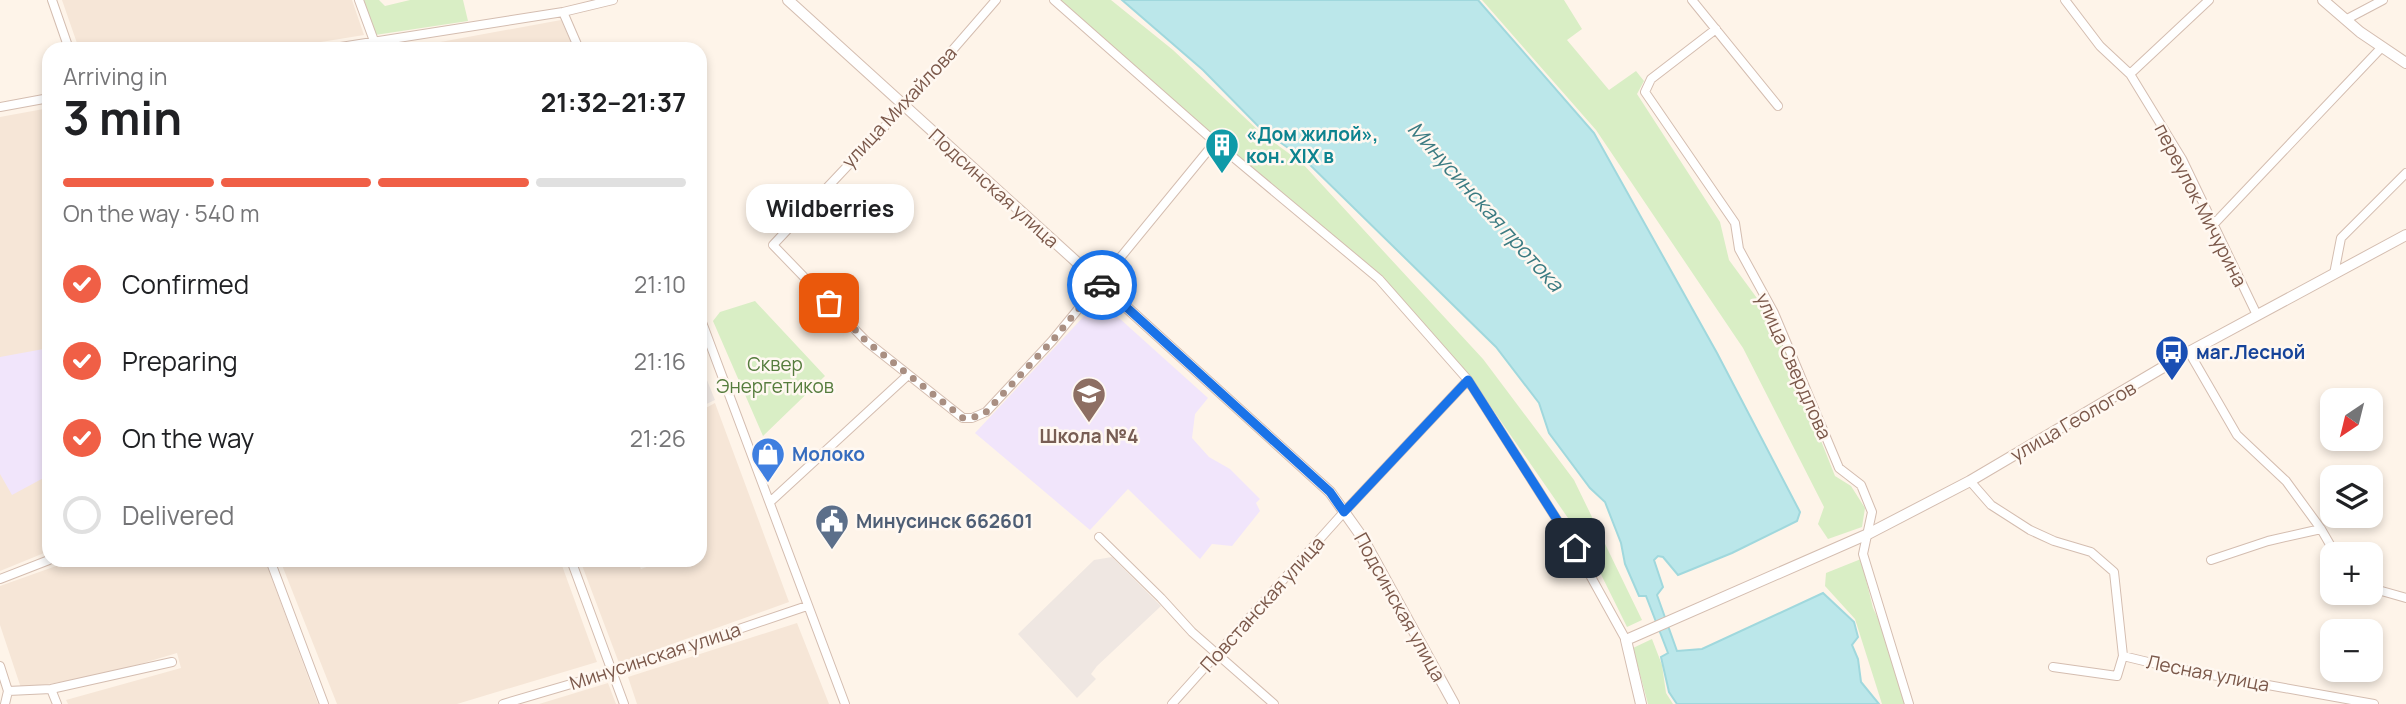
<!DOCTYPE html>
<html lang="en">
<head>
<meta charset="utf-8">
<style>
  body { margin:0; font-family:Manrope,sans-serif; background:#f2f2f2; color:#202124; height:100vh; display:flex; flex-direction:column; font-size:26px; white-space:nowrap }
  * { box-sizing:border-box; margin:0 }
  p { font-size:23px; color:#757577 }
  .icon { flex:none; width:38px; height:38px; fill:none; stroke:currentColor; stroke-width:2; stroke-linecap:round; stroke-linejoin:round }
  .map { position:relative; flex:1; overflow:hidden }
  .details { position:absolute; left:42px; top:42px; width:665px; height:525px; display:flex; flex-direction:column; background:#fff; border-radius:21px; box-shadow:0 4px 10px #0003 }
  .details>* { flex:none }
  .needle { width:46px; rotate:215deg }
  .tools { position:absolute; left:2320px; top:388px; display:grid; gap:14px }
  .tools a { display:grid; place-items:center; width:63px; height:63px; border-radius:14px; background:#fff; box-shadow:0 4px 10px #0003; font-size:35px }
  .pin { position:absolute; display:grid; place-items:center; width:60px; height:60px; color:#fff; margin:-30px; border-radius:14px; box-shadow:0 4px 10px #0006 }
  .courier { position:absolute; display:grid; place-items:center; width:70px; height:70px; margin:-35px; border:5px solid #1a73e8; border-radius:50%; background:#fff; color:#222; box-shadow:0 2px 9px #0007 }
  .bubble { position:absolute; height:49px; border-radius:21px; background:#fff; box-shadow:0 4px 10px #0003; font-size:23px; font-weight:700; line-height:49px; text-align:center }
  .headline em { font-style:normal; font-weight:700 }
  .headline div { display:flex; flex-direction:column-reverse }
  .headline { display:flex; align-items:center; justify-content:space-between; height:119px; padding:0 21px }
  h1 { font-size:46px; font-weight:700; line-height:52px }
  .bar { display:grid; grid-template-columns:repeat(4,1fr); gap:10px 7px; align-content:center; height:84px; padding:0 21px }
  .bar i { height:9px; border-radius:5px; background:#e0e0e0 }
  .bar .selected { background:#f05f46 }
  .bar p { grid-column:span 4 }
  ol { padding:0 21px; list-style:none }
  li { display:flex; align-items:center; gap:21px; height:77px }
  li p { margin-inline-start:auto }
  li .icon { padding:7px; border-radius:50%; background:#f05f46; color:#fff; stroke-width:4 }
  li:last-child { color:#757577 }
  li i { width:38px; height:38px; border:4px solid #e0e0e0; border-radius:50% }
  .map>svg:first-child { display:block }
  .residential { fill:#f6e6d7 }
  .industrial { fill:#efe7e2 }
  .education { fill:#f1e5fb }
  .green { fill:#d9eec5 }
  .water { fill:#bbe7ea; stroke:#a0d8dd; stroke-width:2 }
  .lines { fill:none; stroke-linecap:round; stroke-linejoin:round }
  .minor-casing { stroke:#d4bdb0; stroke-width:10 }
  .tertiary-casing { stroke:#d4bdb0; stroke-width:12 }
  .minor { stroke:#fff; stroke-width:8 }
  .tertiary { stroke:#fff; stroke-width:10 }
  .done { stroke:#a98f82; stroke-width:7; stroke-dasharray:0 12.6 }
  .route { stroke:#1a73e8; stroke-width:9 }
  .labels { text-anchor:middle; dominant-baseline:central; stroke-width:5; stroke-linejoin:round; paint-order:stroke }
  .street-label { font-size:19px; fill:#7b584a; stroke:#fff8f1 }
  .culture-label { font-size:19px; font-weight:bold; fill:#0d838f; stroke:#fff8f1; text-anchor:start }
  .transit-label { font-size:19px; font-weight:bold; fill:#164399; stroke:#fff8f1; text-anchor:start }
  .park-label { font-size:19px; fill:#557c3d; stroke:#fff8f1 }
  .education-label { font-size:19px; font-weight:bold; fill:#785e54; stroke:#fff8f1 }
  .shop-label { font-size:19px; font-weight:bold; fill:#366cbe; stroke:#fff8f1; text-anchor:start }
  .service-label { font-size:19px; font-weight:bold; fill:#4e5e75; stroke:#fff8f1; text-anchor:start }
  .water-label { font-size:21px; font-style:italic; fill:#3b7b82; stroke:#fff8f1 }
</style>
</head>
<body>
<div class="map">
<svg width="2406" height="704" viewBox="0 0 2406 704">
  <rect width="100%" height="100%" fill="#fef4e9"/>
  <!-- residential -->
  <path class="residential" d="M62,0H352L364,35L278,49H79Z
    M561,20L574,49H402Z
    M49,108V551L0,571V117Z
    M715,403L789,602L619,663L580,560H637L641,569L665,560H700V469L703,467L700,460V411Z
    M73,560H265L318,704H68L66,700L181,668L177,653L100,676L21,688L0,625V586Z
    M280,560H560L597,662L457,704H337Z
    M797,623L829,704H637L628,677Z
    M608,683L616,704H539Z"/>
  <!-- industrial -->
  <path class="industrial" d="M700,363L715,400L700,407Z
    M1112,557L1161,606L1097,666L1091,674L1096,679L1077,698L1018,634L1094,560Z"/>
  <!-- education -->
  <path class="education" d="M1099,300L1208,398L1195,414L1192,438L1209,457L1230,469L1260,499L1256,503L1260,511L1232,546L1212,544L1200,559L1128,489L1090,530L975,433Z
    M49,348V475L12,495L0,474V357Z"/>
  <!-- green -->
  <path class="green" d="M364,0H379L385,6L410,0H463L468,21L375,35Z
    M1059,0H1111L1173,50L1260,132L1302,163L1483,359L1574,480L1642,620L1627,627L1586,544L1471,378L1381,275L1217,139Z
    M1482,0H1564L1582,29L1567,40L1609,90L1636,71L1644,81L1637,94L1720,222L1729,260L1773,320L1835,476L1851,486L1865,508L1862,527L1828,539L1818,524L1824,507L1743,348L1596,130Z
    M755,301L825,376L763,436L713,321L720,312Z
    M1861,559L1873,608L1890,643L1905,704H1882L1855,619L1825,586L1826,573Z
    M1652,639L1662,665L1666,693L1673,704H1648L1633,648Z"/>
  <!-- water -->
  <path class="water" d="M1122,0H1478L1594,133L1717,353L1800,512L1797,521L1732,553L1678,575L1663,557L1658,556L1654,560L1663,587L1657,595L1677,651L1702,649L1823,593L1854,622L1858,637L1852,645L1858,659L1861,682L1879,704H1677L1669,692L1661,657L1668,653L1646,596H1639L1625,564L1621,543L1605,502L1590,488L1549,433L1539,403L1496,347L1305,160L1260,128L1203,70Z"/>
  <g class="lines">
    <!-- minor casing -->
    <g class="minor-casing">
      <path id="minor" d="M52,0L69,49
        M359,0L377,49
        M996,0L904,106L773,245L866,341L963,418H972L986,412L1052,341L1215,142
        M1054,0L1215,142L1379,279L1468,380L1575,548L1626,640
        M1692,0L1778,106
        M2065,0L2100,46L2130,74L2182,159L2257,315
        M563,12L579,49
        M2347,19L2383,0
        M1716,29L1651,79L1645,92L1735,223L1739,249L1774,313L1839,468L1861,485L1872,512L1863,554L1909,704
        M328,49L563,12L613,0
        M2130,74L2209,0
        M0,107L49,98
        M2213,225L2382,47
        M2334,274L2341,238L2406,173
        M700,317L845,704
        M2189,352L2237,435L2286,481L2321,529L2336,555
        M1970,481L1991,505L2030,530L2054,541L2091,552L2114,572L2123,656
        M770,502L908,375
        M1099,537L1161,598L1192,632L1274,704
        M270,560L324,704
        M571,560L624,704
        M2211,560L2268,541L2321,529
        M0,579L49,560
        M2371,588L2406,598
        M0,666L8,691
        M2053,667L2117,676L2123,656L2173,668L2374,704
        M51,689L57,704
        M8,691L51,689L172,662
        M5,704L8,691
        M503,704L612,672L807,606
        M1172,704L1344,512L1468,380"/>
    </g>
    <!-- tertiary casing -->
    <g class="tertiary-casing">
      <path id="tertiary" d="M788,0L1330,492L1362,537L1454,704
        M2323,0L2360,32L2406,63
        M1641,704L1626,640L1868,534L1970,481L2189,352L2406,235"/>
    </g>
    <!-- minor -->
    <use href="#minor" class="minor"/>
    <!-- tertiary -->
    <use href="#tertiary" class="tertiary"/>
  </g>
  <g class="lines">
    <!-- done -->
    <path class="done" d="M829,303L866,341L963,418H972L986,412L1052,341L1100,283L1102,285"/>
    <!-- route -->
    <path class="route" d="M1102,285L1330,492L1344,512L1468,380L1575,548"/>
  </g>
  <!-- icons -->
  <defs>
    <g id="building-pin" transform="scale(1.75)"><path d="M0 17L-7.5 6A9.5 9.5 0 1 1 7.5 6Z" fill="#0f9aa8" stroke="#fff8f1"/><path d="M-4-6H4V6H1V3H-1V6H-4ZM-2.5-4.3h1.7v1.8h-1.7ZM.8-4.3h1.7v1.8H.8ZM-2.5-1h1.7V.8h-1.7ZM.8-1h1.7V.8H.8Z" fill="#fff"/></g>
    <g id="bus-pin" transform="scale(1.75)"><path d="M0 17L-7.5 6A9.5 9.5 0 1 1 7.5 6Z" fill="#1a4fb4" stroke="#fff8f1"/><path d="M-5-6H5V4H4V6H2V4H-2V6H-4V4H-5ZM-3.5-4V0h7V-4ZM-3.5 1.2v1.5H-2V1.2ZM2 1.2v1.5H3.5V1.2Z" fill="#fff"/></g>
    <g id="school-pin" transform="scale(1.75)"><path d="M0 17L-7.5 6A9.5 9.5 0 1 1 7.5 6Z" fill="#8d6e63" stroke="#fff8f1"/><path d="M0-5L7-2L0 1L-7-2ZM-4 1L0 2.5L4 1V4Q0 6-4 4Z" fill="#fff"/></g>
    <g id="shop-pin" transform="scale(1.75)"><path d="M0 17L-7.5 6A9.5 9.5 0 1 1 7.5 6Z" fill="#3f7fe0" stroke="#fff8f1"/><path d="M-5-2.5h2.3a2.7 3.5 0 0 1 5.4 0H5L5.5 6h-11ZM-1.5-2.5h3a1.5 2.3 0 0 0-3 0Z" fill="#fff"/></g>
    <g id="civic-pin" transform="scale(1.75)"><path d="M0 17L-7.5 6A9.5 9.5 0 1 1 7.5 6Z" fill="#5c6f8a" stroke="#fff8f1"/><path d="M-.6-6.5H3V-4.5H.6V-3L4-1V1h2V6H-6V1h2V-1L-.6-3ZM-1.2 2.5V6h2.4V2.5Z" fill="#fff"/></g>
  </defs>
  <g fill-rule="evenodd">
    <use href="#building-pin" x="1222" y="145"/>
    <use href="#bus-pin" x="2172" y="352"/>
    <use href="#school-pin" x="1089" y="394"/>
    <use href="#shop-pin" x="768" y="454"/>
    <use href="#civic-pin" x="832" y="521"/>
  </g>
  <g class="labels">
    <!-- street labels -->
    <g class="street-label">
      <text transform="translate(899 107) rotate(-47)">улица Михайлова</text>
      <text transform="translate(994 188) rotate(42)">Подсинская улица</text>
      <text transform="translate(2201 205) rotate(63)">переулок Мичурина</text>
      <text transform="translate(1794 366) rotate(66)">улица Свердлова</text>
      <text transform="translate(2073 421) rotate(-30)">улица Геологов</text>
      <text transform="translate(1262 604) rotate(-48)">Повстанская улица</text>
      <text transform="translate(1400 607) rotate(61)">Подсинская улица</text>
      <text transform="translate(655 656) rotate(-18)">Минусинская улица</text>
      <text transform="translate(2208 673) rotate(11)">Лесная улица</text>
    </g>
    <!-- culture labels -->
    <g class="culture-label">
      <text x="1246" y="134">«Дом жилой»,<tspan x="1246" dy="22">кон. ХIХ в</tspan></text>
    </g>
    <!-- transit labels -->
    <g class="transit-label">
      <text x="2196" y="352">маг.Лесной</text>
    </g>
    <!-- park labels -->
    <g class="park-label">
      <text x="775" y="364">Сквер<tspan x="775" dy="22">Энергетиков</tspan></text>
    </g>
    <!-- education labels -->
    <g class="education-label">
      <text x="1089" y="436">Школа №4</text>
    </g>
    <!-- shop labels -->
    <g class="shop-label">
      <text x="792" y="454">Молоко</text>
    </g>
    <!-- service labels -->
    <g class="service-label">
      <text x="856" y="521">Минусинск 662601</text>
    </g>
    <!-- water labels -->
    <g class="water-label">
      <text transform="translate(1486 206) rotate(48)">Минусинская протока</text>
    </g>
  </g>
</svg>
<div class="tools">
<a><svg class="needle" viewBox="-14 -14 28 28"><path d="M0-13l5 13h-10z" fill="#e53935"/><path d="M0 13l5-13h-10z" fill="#757577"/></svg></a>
<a><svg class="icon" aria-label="layers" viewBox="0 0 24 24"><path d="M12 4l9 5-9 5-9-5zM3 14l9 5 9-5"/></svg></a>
<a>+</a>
<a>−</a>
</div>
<div class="pin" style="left:829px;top:303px;background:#ea580c"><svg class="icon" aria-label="bag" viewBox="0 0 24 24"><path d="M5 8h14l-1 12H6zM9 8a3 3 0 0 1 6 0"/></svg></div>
<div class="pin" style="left:1575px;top:548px;background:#1f2937"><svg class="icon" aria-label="home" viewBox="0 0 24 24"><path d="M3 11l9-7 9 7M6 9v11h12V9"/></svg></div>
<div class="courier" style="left:1102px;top:285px"><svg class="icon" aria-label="car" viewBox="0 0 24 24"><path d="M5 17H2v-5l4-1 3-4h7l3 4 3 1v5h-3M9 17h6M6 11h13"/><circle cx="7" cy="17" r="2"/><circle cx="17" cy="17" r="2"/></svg></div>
<div class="bubble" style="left:746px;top:184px;width:168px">Wildberries</div>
<section class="details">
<div class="headline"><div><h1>3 min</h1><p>Arriving in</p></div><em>21:32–21:37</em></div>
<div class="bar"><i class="selected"></i><i class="selected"></i><i class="selected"></i><i></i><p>On the way · 540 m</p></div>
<ol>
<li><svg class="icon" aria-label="check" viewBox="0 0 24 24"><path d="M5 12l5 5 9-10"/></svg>Confirmed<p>21:10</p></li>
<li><svg class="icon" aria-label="check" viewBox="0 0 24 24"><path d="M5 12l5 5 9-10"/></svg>Preparing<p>21:16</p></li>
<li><svg class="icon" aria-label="check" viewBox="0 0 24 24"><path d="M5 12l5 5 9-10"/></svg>On the way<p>21:26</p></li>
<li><i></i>Delivered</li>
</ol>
</section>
</div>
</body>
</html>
